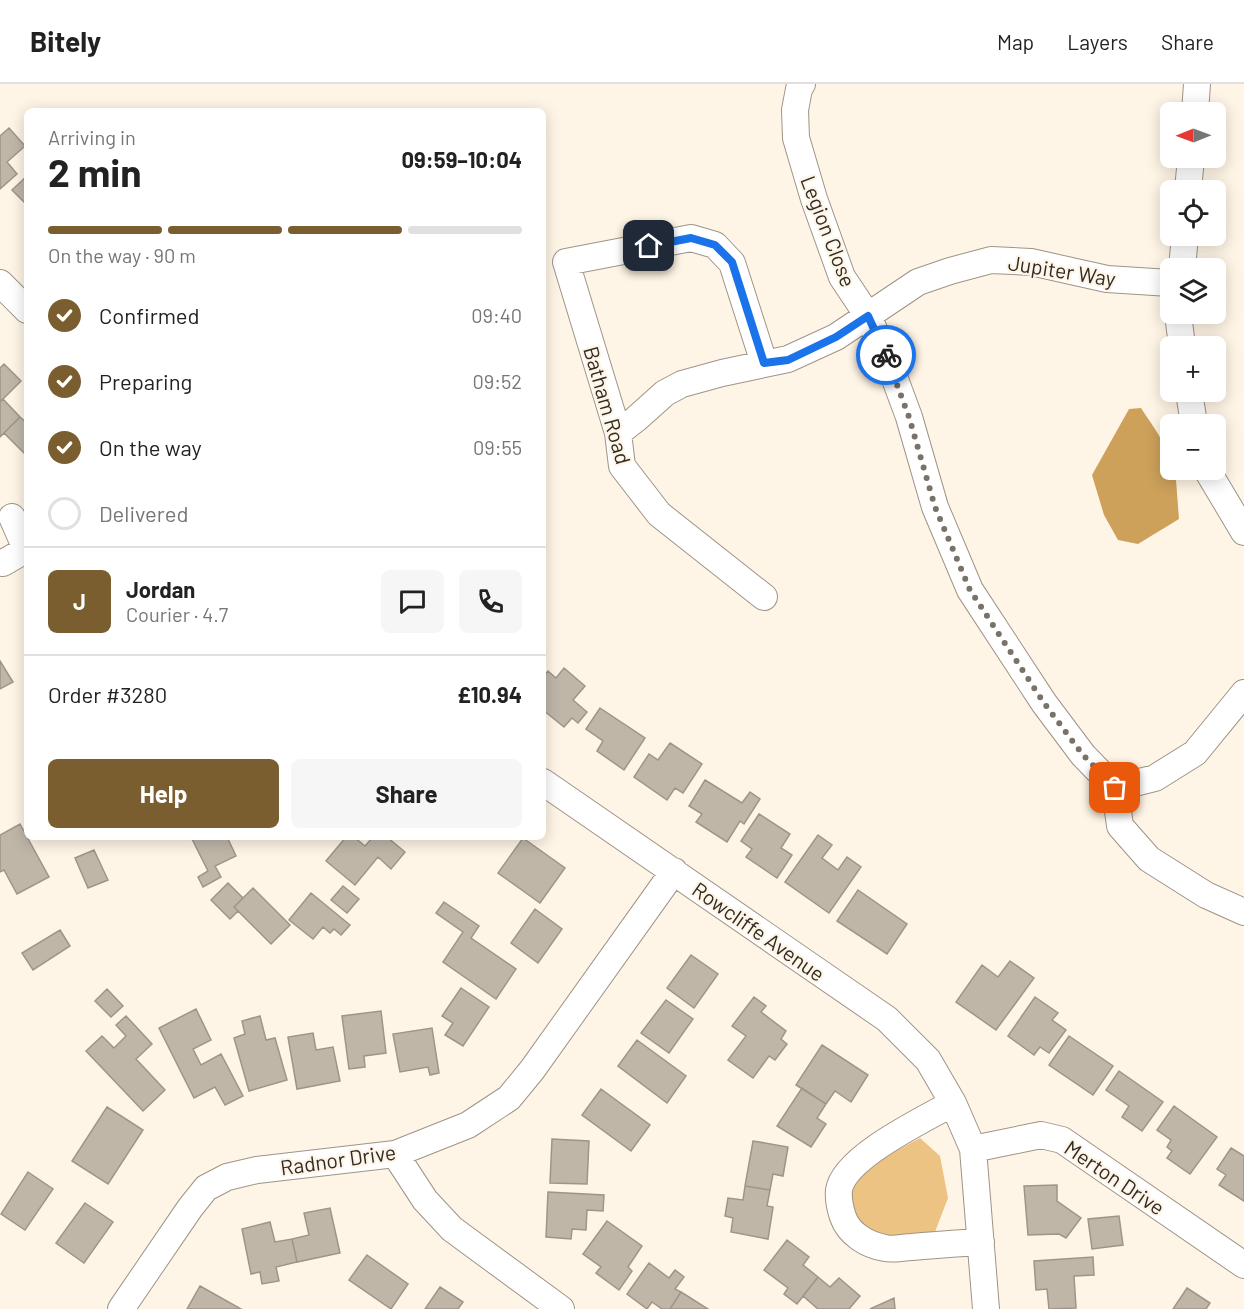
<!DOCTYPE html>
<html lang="en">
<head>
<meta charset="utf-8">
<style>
  body { margin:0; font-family:Barlow,sans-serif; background:#f6f6f6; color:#222; height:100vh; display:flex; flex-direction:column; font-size:22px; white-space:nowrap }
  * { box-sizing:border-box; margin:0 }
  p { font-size:20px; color:#767676 }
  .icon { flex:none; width:33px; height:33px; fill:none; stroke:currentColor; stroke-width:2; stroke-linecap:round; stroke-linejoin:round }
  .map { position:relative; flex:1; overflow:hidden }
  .side { position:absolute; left:24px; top:24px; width:522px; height:732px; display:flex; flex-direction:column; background:#fff; border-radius:9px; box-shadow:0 3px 15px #0003 }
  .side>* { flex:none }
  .needle { width:39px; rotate:269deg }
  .tools { position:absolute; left:1160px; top:18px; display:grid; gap:12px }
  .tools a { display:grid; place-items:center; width:66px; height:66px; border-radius:9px; background:#fff; box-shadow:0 3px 15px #0003; font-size:30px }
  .pin { position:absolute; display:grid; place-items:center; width:51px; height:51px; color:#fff; margin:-26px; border-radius:12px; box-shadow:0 3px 9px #0006 }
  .courier { position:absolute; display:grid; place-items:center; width:60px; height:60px; margin:-30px; border:4px solid #1a73e8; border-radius:50%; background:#fff; color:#222; box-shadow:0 2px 8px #0007 }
  .overview em { font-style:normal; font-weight:700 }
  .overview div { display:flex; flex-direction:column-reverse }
  .overview { display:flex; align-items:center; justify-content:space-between; height:102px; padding:0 24px }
  h1 { font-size:39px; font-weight:700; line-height:45px }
  .bar { display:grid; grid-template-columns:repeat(4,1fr); gap:9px 6px; align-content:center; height:72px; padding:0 24px }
  .bar i { height:8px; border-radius:4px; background:#e0e0e0 }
  .bar .on { background:#7a5e30 }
  .bar p { grid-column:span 4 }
  .line { display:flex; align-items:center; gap:15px; padding:0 24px; border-top:2px solid #e0e0e0 }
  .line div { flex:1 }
  .round { display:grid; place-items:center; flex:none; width:63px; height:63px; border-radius:9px; background:#f6f6f6 }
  ol { padding:0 24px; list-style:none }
  li { display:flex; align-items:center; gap:18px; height:66px }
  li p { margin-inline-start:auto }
  li .icon { padding:6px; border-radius:50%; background:#7a5e30; color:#fff; stroke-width:4 }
  li:last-child { color:#767676 }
  li i { width:33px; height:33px; border:3px solid #e0e0e0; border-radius:50% }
  .button { display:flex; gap:12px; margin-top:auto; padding:12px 24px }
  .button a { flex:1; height:69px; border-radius:9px; background:#7a5e30; color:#fff; font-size:24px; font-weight:700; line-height:69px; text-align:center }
  .button a+a { background:#f6f6f6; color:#222 }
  header { display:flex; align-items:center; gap:36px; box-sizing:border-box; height:84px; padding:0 30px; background:#fff; border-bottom:2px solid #e0e0e0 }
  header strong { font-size:28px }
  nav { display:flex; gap:33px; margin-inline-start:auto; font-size:21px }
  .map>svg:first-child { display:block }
  .green { fill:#ecc382 }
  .water { fill:#cda15a }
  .building { fill:#bfb6a8; stroke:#9e9588; stroke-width:1.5 }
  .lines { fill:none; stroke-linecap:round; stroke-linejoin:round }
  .street-casing { stroke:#9e9487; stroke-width:28 }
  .street { stroke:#fff; stroke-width:26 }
  .done { stroke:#787269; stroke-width:6; stroke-dasharray:0 10.8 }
  .route { stroke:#1a73e8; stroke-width:8 }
  .labels { text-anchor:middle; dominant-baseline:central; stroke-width:4.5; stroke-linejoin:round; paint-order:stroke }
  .street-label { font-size:21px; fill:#2f2b26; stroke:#fff5e6 }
</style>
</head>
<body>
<header>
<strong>Bitely</strong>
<nav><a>Map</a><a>Layers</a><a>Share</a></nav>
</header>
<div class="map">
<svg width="1244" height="1225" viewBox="0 0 1244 1225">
  <rect width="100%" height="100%" fill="#fff5e6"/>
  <!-- green -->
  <path class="green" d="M920,1054L940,1072L948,1114L933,1153L893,1154L856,1142C854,1132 849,1119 850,1109C852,1087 902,1064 920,1054Z"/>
  <!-- water -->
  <path class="water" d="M1141,324C1153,343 1170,362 1170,386H1173L1176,396L1179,435L1138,460L1118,456L1104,431L1092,391L1129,325Z"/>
  <!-- building -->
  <path class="building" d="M9,44L25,62L7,78L17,90L0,105V52Z
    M27,92V115L24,118L12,106Z
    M4,280L21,297L0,318V284Z
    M3,315L20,333L0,353V318Z
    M20,333L27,339V372L4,349Z
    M0,577L13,598L0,605Z
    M564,584L585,602L573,616L587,628L578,639L572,634L564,643L543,626V593L548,587L556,594Z
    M600,624L645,654L624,686L597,667L603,657L586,645Z
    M670,659L702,680L683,709L675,704L667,716L634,693L649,670L658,676Z
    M705,696L742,719L750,708L760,715L744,740L740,737L727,758L696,738L702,730L689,722Z
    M759,730L790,750L781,764L792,771L777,794L746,773L752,765L741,757Z
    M20,740L49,793L17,810L4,786L0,788V751Z
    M818,751L832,761L822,774L838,786L847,773L861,783L829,829L785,798Z
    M191,753H227L236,772L215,782L221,793L203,803L198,793L208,787Z
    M346,753H354L365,762L373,753H387L405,768L391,785L378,773L355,801L326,777Z
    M523,754L565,784L540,819L498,789Z
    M94,766L108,796L88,804L75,774Z
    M228,799L243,814L234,823L238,827L230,835L211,816Z
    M343,802L359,815L347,829L331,816Z
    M253,804L290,841L271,860L234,823Z
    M858,806L907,840L887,870L837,837Z
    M311,809L350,841L341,851L334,845L330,849L323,843L313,855L289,836Z
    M444,818L479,842L471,854L516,885L496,915L443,878L463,848L436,829Z
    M535,825L562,845L538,879L511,859Z
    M60,846L70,862L33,886L22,869Z
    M691,871L718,890L694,924L667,904Z
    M1010,877L1034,894L996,946L956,918L982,881L998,893Z
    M461,904L489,923L463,962L445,951L453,939L442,932Z
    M107,905L123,922L111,933L95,917Z
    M754,913L766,922L761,928L786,947L781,955L787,960L775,976L769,972L753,994L728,976L746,952L732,942Z
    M1035,913L1058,929L1052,936L1066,946L1049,969L1040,963L1034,971L1008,952Z
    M666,916L693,935L669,969L641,949Z
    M196,925L211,956L193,965L201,981L221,970L243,1012L225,1021L215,1003L194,1014L159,944Z
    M381,927L386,969L364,972L365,983L349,985L342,932Z
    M126,932L152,960L136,975L165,1006L143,1027L86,967L102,952L114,964L126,952L116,941Z
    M260,932L266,956L275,954L287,996L249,1007L234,954L245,950L242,937Z
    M432,944L439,989L430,991L428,983L400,988L393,950Z
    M313,949L316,966L333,963L340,997L297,1005L288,953Z
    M1069,952L1113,982L1093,1011L1049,981Z
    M637,956L686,992L667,1019L618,982Z
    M822,961L868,991L851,1018L835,1007L826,1020L796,1001Z
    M1119,987L1163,1018L1142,1047L1122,1033L1129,1022L1106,1006Z
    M802,1004L826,1020L817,1034L826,1040L811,1063L777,1042Z
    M601,1005L650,1041L631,1067L582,1031Z
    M1174,1022L1217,1053L1190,1090L1167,1074L1172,1067L1167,1063L1171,1056L1157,1046Z
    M107,1023L143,1046L108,1100L72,1077Z
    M552,1055L589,1057L587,1100L550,1099Z
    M753,1057L788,1063L783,1092L773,1090L770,1106L745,1102Z
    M1231,1064L1244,1072V1117L1219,1101L1226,1091L1217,1085Z
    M28,1088L53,1105L25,1146L1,1130Z
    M1057,1101V1117L1081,1134L1066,1154L1059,1150L1028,1151L1024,1102Z
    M745,1102L770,1106L767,1122L773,1123L768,1155L731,1148L733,1134L725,1132L728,1114L743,1116Z
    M548,1108L604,1111L603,1127L587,1126L586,1146L572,1145L571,1155L546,1153Z
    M85,1119L113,1138L84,1179L56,1159Z
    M330,1124L340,1169L297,1178L292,1155L309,1151L304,1129Z
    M1119,1132L1123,1161L1092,1165L1088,1135Z
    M607,1137L642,1162L628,1183L632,1187L619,1206L596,1189L601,1183L583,1170Z
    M270,1138L275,1158L292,1155L297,1178L276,1183L279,1197L262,1200L260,1188L251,1190L242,1145Z
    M787,1156L809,1173L803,1181L818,1193L797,1220L784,1210L788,1204L764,1186Z
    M367,1171L408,1200L391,1225L349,1196Z
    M1093,1173L1094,1191L1074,1192L1076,1224L1049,1225L1047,1205L1036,1206L1034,1177Z
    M649,1179L669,1194L675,1186L684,1193L675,1205L681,1208L670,1225H662L652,1218L647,1225L627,1210Z
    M818,1193L830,1203L839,1194L860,1212L849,1225H818L803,1212Z
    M200,1202L241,1225H187Z
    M440,1203L463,1218L458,1225H425Z
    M1187,1204L1210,1219L1206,1225H1173Z
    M681,1208L708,1225H670Z
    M894,1214L895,1225H870Z"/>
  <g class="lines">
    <!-- street casing -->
    <g class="street-casing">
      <path id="street" d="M802,0L799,5L795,26L796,54L814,115L842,193L868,232L889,279L909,333L935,423L970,506L1044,619L1083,671L1115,704L1120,742L1149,775L1206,811L1244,828
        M1195,28L1197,0
        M1188,106L1191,74
        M1182,184L1185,152
        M0,199L27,226
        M1178,230L1182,262
        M1189,308L1194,340
        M618,349L636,335L665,309L682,300L722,289L788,275L836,253L918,198L950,187L991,176L1031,178L1107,195L1170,199
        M1207,386L1244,448
        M12,433L26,465
        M3,479L27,465
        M764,513L659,430L622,382L618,349L566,178L691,154L715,161L732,179L764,279
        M543,698L887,935L928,976L953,1019L973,1065L986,1225
        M1115,704L1155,694L1195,669L1244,609
        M953,1019C925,1035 844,1073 839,1106C838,1115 840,1124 843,1133C849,1150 867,1161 885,1164C893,1166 904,1163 912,1163C935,1161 958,1159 981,1158
        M973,1065L1041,1051L1062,1056L1244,1181
        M395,1070L425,1116L452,1145L561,1225
        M121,1225L190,1124L206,1104L227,1093L257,1086L395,1070L468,1041L509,1014L532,986L674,787"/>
    </g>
    <!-- street -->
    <use href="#street" class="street"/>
  </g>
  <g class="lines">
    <!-- done -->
    <path class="done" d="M886,271L909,333L935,423L970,506L1044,619L1083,671L1115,704"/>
    <!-- route -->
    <path class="route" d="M649,162L691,154L715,161L732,178L764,279L788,276L836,253L868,232L886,271"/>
  </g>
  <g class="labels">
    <!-- street labels -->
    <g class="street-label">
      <text transform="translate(829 147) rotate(69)">Legion Close</text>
      <text transform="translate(1062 186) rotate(9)">Jupiter Way</text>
      <text transform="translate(608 321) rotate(74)">Batham Road</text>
      <text transform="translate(759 847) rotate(35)">Rowcliffe Avenue</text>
      <text transform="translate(338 1075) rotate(-8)">Radnor Drive</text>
      <text transform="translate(1115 1093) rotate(34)">Merton Drive</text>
    </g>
  </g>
</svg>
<div class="tools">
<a><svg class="needle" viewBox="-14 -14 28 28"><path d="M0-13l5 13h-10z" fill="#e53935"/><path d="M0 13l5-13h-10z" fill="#767676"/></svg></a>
<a><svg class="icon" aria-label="locate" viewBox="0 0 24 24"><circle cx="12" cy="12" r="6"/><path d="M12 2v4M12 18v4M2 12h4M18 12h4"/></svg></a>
<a><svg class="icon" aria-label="layers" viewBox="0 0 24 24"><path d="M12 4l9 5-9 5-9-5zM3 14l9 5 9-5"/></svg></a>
<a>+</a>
<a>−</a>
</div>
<div class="pin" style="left:1115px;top:704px;background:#ea580c"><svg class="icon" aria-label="bag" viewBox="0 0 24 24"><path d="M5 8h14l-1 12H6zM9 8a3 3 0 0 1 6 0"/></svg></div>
<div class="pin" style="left:649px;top:162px;background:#1f2937"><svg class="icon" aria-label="home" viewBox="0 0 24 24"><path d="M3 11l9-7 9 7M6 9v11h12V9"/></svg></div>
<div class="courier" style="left:886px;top:271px"><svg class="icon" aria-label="bike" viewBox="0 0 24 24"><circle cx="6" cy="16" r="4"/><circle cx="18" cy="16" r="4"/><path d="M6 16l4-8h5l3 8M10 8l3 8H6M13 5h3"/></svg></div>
<section class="side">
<div class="overview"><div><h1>2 min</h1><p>Arriving in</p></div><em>09:59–10:04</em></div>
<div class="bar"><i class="on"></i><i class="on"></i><i class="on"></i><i></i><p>On the way · 90 m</p></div>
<ol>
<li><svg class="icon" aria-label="check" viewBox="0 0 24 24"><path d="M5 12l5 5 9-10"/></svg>Confirmed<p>09:40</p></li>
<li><svg class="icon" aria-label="check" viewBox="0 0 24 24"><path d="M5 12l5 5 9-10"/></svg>Preparing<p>09:52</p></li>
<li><svg class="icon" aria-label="check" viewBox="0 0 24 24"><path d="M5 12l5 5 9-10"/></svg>On the way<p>09:55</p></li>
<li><i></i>Delivered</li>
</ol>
<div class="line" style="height:108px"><b class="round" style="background:#7a5e30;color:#fff">J</b><div><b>Jordan</b><p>Courier · 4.7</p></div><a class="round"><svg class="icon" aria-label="chat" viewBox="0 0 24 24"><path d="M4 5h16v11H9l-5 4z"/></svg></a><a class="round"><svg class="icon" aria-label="phone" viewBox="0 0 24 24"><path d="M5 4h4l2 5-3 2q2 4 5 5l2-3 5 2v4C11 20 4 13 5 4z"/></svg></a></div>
<div class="line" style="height:78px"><div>Order #3280</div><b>£10.94</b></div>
<div class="button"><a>Help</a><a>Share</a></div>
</section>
</div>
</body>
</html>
